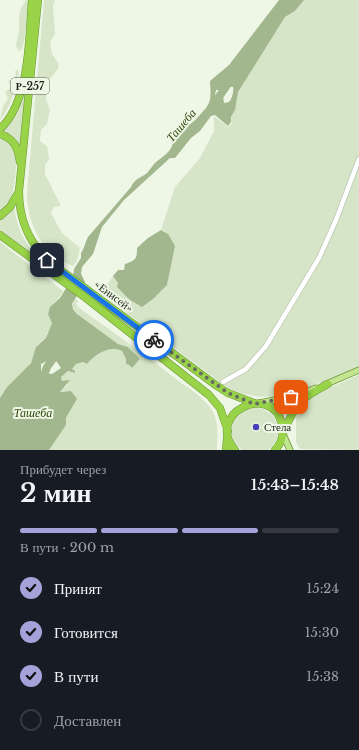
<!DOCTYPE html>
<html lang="ru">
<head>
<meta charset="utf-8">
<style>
  body { margin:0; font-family:"Libre Baskerville",serif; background:#20242c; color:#f1f3f6; height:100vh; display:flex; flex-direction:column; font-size:15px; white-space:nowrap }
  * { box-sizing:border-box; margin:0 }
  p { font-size:13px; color:#9ea1a6 }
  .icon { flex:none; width:22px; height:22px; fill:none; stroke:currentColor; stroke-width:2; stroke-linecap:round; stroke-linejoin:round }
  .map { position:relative; height:450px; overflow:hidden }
  .sheet { display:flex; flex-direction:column; background:#171b24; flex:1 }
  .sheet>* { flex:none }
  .pin { position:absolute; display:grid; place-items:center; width:34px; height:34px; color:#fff; margin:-17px; border-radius:8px; box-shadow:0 2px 6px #0006 }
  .courier { position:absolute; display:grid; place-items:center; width:40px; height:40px; margin:-20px; border:3px solid #1a73e8; border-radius:50%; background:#fff; color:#222; box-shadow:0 1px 5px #0007 }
  .overview em { font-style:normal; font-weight:600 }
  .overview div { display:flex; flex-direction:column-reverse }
  .overview { display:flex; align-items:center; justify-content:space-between; height:68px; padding:0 20px }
  h1 { font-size:26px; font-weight:600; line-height:30px }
  .bar { display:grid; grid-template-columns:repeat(4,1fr); gap:6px 4px; align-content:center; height:48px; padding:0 20px }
  .bar i { height:5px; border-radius:3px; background:#363941 }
  .bar .current { background:#a5a2da }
  .bar p { grid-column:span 4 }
  ol { padding:0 20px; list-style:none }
  li { display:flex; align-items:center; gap:12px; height:44px }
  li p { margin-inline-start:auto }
  li .icon { padding:4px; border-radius:50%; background:#a5a2da; color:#111; stroke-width:4 }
  li:last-child { color:#9ea1a6 }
  li i { width:22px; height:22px; border:2px solid #363941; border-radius:50% }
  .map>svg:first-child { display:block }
  .green { fill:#d6e5c7 }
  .water { fill:#a3b78f; fill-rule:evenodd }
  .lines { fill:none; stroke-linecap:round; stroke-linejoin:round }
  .river { stroke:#a3b78f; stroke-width:8 }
  .minor-casing { stroke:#bbc4b3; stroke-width:6 }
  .major-casing { stroke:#6d9538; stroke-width:7 }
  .highway-casing { stroke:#6d9538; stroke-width:8 }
  .minor { stroke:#fff; stroke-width:4.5 }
  .major { stroke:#c1e591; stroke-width:5.5 }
  .highway { stroke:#98d348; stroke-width:7 }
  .done { stroke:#676c62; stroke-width:4; stroke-dasharray:0 7.2 }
  .route { stroke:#1a73e8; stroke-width:5 }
  .poi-dot { fill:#4840b7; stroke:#eef7e6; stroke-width:1.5 }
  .labels { text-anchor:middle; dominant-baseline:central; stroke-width:4; stroke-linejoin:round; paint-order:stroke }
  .shield { fill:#eef7e6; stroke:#5c6158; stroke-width:1 }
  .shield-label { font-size:10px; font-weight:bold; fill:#1e211b }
  .street-label { font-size:11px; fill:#1e211b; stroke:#eef7e6 }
  .poi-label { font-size:11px; fill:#1e211b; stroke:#eef7e6; text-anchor:start }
  .water-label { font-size:12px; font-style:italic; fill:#2f480a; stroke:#eef7e6 }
</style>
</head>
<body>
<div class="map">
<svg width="359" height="450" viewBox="0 0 359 450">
  <rect width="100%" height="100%" fill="#eef7e6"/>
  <!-- green -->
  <path class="green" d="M26,0H29C28,14 26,36 22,49L19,51L17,48L16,45L19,31V16L21,8Z
    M44,0H55L53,5L55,34L50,42L52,54L59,64L58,69L50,79L46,88V99L50,110L47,124L41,130L40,141L47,146L49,159L45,165V174L61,206L54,207L51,213L62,233L80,248L77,261L73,266C42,254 27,224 27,192Z
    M304,0H359V367C313,383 277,411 228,388L101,294L113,276L118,283L160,292L167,285L171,261L173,257V251L165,231L161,230L175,187L200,158L214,131V116L228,127L232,123L230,118L233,121L231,117C236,108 235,99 239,90C250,66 271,40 285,17L295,11Z
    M30,60L21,152L16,139L4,131L14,116Z
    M18,70C22,77 7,115 0,120L3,106L8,99L5,92L12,87L8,81L14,79L16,75L15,71Z
    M0,139C6,140 12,142 15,149C18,160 15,190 10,201C8,206 4,209 0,212Z
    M14,205C18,233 25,245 46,264L0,230V221Z
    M0,242L63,291C59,300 51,304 48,313L52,322L46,338L38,344L31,363L7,387L0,398Z
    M75,299L78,301L76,304L79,308C112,331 144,354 176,379C188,388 207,399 214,414C219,425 217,438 217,450H49L77,399L65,391L60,392L68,384L62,381L61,377L68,371L74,373L72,369L76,364L83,362L87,364C96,354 109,345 122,350L126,359V364L129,365L132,368L140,359L128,347L118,344L79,316L72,306Z
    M359,375V450L300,449L296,442V419L299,410L318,393Z
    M252,407C276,407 288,435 268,450H242C222,434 231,415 252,407Z"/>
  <!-- water -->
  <path class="water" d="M279,0H304L295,11L285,17L238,92L235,110L231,117V122L228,126L215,115L211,116L200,131L191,138L175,158H170L124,200L102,227L93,254L82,267L81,274L85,282L72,304L73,309L77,314L118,344L128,347L140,359L132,368L129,365L126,364V359L122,351C109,345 96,354 87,364L83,362L76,364L72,369L75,371V373L68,371L61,377L62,381L70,380L60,392L71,391L77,399L66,418V425L49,450H0V398L7,387L31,363L36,347L46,338L52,323L48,314L50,307L60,298L73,277L74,269L81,258V253C85,248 85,242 88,237L131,187C135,178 141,178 147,173C150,170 152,166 155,163C164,155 176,150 172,136C175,128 180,129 187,126C190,125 194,121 197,118C212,103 211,101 210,81L229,65ZM225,86L233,87C234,91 232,99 229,102L224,103L223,96L215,95L216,90H222ZM51,359L57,362L61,368L52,374L41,372V364Z
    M161,230L168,234L175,246L167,285L153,299L142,307L130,300L117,287L118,283L113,276L118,270H124L125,264C136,260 137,259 137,248L148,238Z"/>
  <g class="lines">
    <!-- river -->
    <path class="river" d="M214,104L232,78
      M41,383L47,367L58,352"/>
    <!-- minor casing -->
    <g class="minor-casing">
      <path id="minor" d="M223,382L246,369L266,346L319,258L336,220L359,159"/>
    </g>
    <!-- major casing -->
    <g class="major-casing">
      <path id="major" d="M324,385L359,370
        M259,403L291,397L316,388
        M283,434L290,450"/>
    </g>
    <!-- highway casing -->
    <g class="highway-casing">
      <path id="highway" d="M38,0L19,191C19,219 28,240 47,260L217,386L228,393L254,403
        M0,129C30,101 29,38 32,0
        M0,134C14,139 18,147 20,162
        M0,216L10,207L18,193
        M0,235L86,298L209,395L220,408L228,431
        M284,431C296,403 301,398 328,384
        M226,450L227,438
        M235,450C204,414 271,381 282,424C284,434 282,443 275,450"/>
    </g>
    <!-- minor -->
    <use href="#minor" class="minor"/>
    <!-- major -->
    <use href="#major" class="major"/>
    <!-- highway -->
    <use href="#highway" class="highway"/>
  </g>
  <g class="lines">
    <!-- done -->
    <path class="done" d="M154,340L228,393L254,404L291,397"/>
    <!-- route -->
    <path class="route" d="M47,260L154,340"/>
  </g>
  <!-- markers -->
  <circle class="poi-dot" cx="256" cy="427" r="4"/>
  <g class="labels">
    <!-- shield labels -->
    <rect class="shield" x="11" y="78" width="38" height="16" rx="3"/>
    <g class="shield-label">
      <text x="30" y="86">Р-257</text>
    </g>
    <!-- street labels -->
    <g class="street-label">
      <text transform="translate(114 296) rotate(37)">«Енисей»</text>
    </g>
    <!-- poi labels -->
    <g class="poi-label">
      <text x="264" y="427">Стела</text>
    </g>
    <!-- water labels -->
    <g class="water-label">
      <text transform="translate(181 125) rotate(-50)">Ташеба</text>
      <text x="33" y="412">Ташеба</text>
    </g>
  </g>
</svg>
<div class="pin" style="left:291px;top:397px;background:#ea580c"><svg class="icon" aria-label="bag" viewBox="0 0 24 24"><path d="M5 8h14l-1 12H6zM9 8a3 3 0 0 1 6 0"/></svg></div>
<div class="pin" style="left:47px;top:260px;background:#1f2937"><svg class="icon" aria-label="home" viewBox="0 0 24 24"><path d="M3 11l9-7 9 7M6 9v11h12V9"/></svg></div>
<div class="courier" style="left:154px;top:340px"><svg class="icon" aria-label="bike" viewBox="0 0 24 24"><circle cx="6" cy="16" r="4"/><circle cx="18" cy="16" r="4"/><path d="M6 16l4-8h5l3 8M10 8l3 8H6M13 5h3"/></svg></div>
</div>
<section class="sheet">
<div class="overview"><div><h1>2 мин</h1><p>Прибудет через</p></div><em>15:43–15:48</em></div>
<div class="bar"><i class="current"></i><i class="current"></i><i class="current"></i><i></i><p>В пути · 200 m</p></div>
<ol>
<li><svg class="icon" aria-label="check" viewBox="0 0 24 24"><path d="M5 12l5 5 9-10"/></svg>Принят<p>15:24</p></li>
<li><svg class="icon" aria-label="check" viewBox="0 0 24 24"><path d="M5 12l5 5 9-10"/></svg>Готовится<p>15:30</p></li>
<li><svg class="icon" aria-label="check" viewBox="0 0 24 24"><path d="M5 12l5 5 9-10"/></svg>В пути<p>15:38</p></li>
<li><i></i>Доставлен</li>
</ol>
</section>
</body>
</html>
